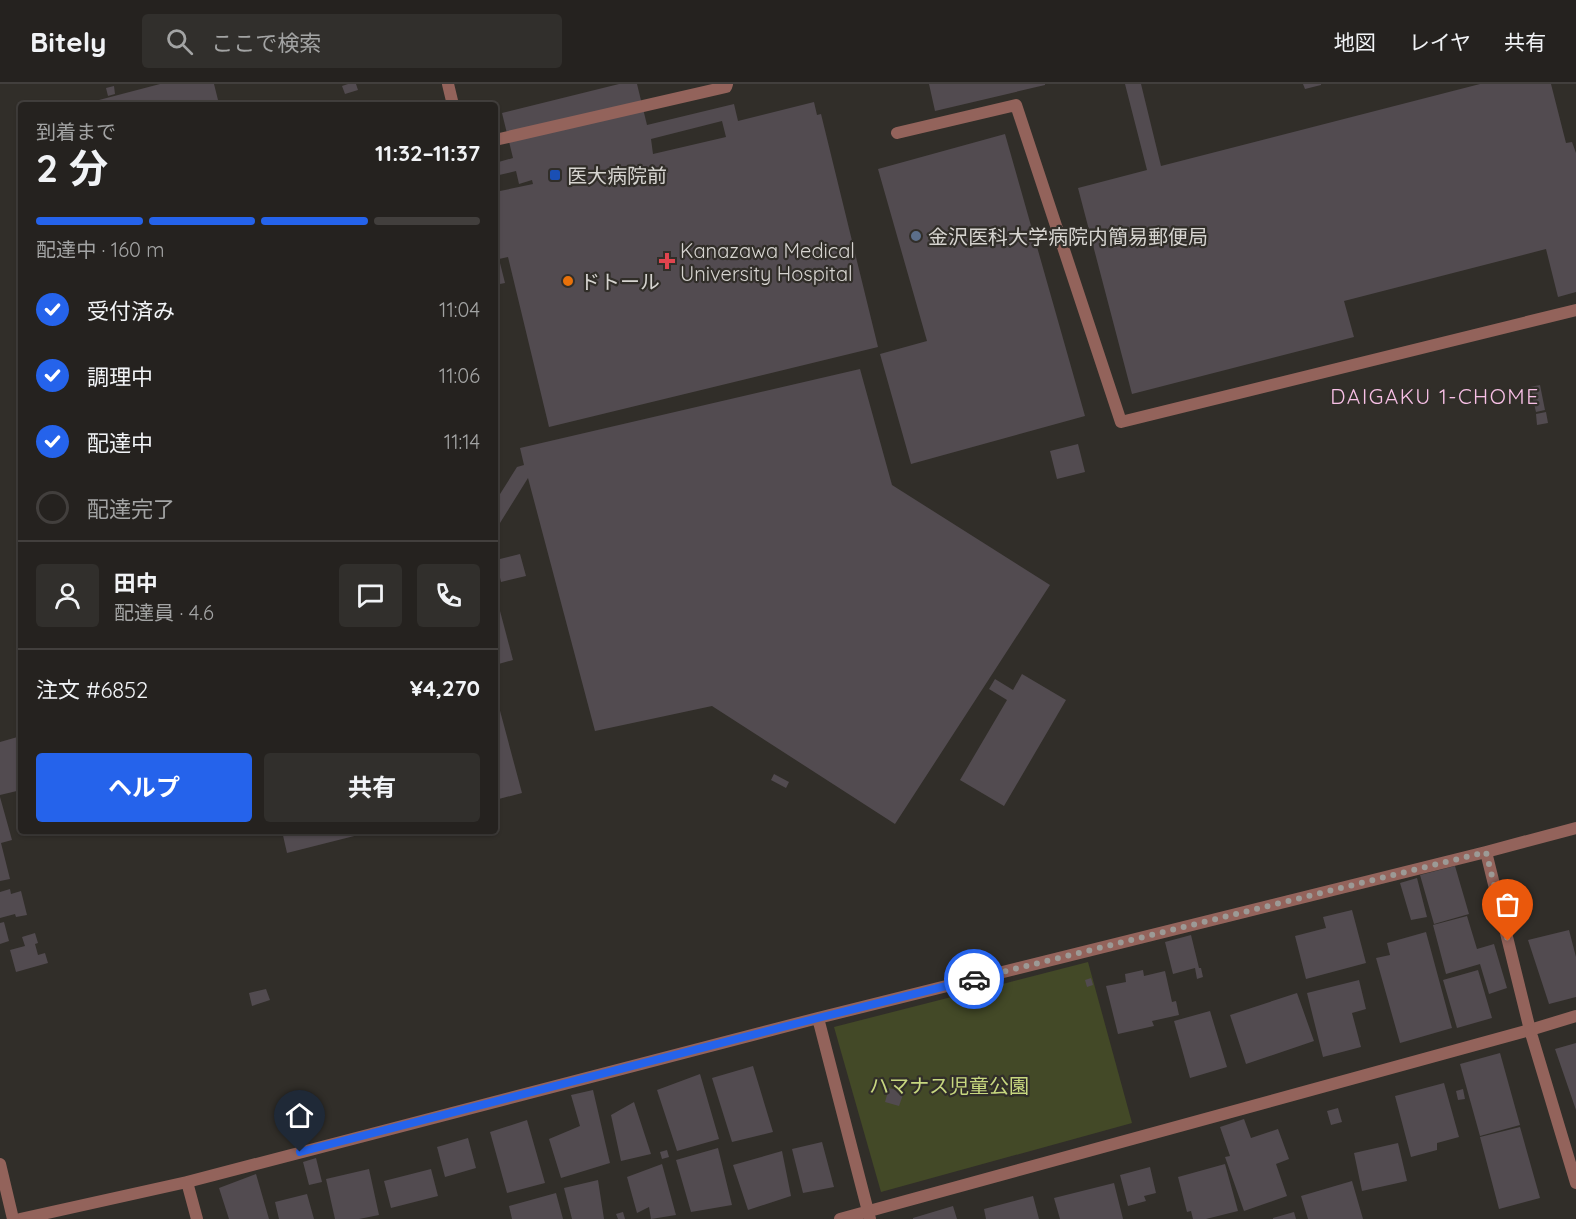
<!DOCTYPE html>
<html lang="ja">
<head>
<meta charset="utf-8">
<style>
  body { margin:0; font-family:Quicksand,"Noto Sans JP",sans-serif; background:#312f2c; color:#f1f3f6; height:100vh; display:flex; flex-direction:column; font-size:22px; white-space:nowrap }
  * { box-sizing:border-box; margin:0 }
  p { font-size:20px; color:#a3a4a4 }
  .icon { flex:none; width:33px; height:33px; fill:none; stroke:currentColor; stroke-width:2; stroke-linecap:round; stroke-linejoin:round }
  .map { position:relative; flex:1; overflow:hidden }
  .panel { position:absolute; left:18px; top:18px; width:480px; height:732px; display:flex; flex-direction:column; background:#25221f; border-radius:6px; box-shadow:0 2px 4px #0004,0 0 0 2px #423f3d }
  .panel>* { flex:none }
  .pin { position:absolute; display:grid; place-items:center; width:51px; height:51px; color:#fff; margin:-62px -26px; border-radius:50% 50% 50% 0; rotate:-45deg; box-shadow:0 0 6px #0007 }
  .pin .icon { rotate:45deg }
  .courier { position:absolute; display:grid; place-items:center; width:60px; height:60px; margin:-30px; border:4px solid #2563eb; border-radius:50%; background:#fff; color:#222; box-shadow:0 2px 8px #0007 }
  .summary em { font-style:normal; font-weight:700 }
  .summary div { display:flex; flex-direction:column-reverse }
  .summary { display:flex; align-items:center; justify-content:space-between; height:102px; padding:0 18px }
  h1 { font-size:39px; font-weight:700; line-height:45px }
  .bar { display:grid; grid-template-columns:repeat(4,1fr); gap:9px 6px; align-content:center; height:72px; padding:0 18px }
  .bar i { height:8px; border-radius:4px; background:#423f3d }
  .bar .active { background:#2563eb }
  .bar p { grid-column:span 4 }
  .line { display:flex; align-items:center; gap:15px; padding:0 18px; border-top:2px solid #423f3d }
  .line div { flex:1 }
  .round { display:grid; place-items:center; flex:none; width:63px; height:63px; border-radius:6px; background:#312f2c }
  ol { padding:0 18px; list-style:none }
  li { display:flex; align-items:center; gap:18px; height:66px }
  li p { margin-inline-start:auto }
  li .icon { padding:6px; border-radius:50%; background:#2563eb; color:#fff; stroke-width:4 }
  li:last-child { color:#a3a4a4 }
  li i { width:33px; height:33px; border:3px solid #423f3d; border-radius:50% }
  .primary-button { display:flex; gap:12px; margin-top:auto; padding:12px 18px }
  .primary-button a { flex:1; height:69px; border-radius:6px; background:#2563eb; color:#fff; font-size:24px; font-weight:700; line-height:69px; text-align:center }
  .primary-button a+a { background:#312f2c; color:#f1f3f6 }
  header { display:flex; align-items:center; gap:36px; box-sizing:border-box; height:84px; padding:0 30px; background:#25221f; border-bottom:2px solid #423f3d }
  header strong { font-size:28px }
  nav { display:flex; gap:33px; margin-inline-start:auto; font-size:21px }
  .search { width:420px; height:54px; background:#312f2c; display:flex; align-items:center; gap:15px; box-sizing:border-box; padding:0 21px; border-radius:6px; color:#a3a4a4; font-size:22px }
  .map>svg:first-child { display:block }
  .green { fill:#434927 }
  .building { fill:#524b50; fill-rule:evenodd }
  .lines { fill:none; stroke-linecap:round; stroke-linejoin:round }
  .service { stroke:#93635b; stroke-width:12 }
  .minor { stroke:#93635b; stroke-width:12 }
  .tertiary { stroke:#93635b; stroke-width:12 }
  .done { stroke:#9c9a96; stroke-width:6; stroke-dasharray:0 10.8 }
  .route { stroke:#2563eb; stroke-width:8 }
  .transit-dot { fill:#1a4fb4; stroke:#312e29; stroke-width:2 }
  .service-dot { fill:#5c6f8a; stroke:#312e29; stroke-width:2 }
  .health-dot { fill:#e0444e; stroke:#312e29; stroke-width:2 }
  .food-dot { fill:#e8710a; stroke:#312e29; stroke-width:2 }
  .labels { text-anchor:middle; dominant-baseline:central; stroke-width:4.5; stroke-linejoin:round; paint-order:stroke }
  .poi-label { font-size:20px; fill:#d6d4d0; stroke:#312e29; text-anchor:start }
  .park-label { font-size:20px; fill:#c7d77f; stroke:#312e29 }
  .neighbourhood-label { font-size:21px; letter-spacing:1.5px; fill:#f8c0e6; stroke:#312e29 }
</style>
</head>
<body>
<header>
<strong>Bitely</strong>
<div class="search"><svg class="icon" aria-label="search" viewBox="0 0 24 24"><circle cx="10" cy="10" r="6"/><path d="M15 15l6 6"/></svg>ここで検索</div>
<nav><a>地図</a><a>レイヤ</a><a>共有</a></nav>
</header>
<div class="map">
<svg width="1576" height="1135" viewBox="0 0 1576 1135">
  <rect width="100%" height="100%" fill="#312e29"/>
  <!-- green -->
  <path class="green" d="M1088,878L1132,1039L881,1108L834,943Z"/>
  <!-- building -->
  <path class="building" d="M160,0H214L219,20L214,21H100L99,16Z
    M348,0H356L358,6L345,10L342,2Z
    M619,0H637L647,41L734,20L738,37L814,18L817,31L821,30L878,263L549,343L508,173L499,175L505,199L495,201V104L499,103L500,107L533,100L532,96L519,100L516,87L495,92V79L513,74L502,29ZM722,37L726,53L653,70L651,55Z
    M929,0H1045V1L935,27Z
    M1125,0H1141L1161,82L1480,0H1551L1566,59L1572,58L1576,69V208L1558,213L1546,165L1344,217L1354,253L1132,310L1078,104L1147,86Z
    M1303,0H1321V1L1305,5Z
    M114,2L115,10L108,12L106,4Z
    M360,16L361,21H347V18Z
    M1005,50L1085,332L911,380L880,270L927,257L878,85Z
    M495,272L500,288L495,289Z
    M860,285L892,401L1050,501L895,740L712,622L595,647L528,394L495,447V418L517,383L524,381L520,364Z
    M1540,301L1545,326L1536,328L1530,303Z
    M1546,328L1548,339L1537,341L1536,330Z
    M1078,360L1085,388L1057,395L1050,367Z
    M520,470L526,492L501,498L496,476Z
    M495,508L513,576L495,581Z
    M1022,590L1066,616L1004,722L960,696L1007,616L989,605L995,595L1013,606Z
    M495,608L522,709L495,716Z
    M21,652V706L0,711V658Z
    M774,690L789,698L786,704L771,696Z
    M0,713L12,756L1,759L10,795L0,797Z
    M282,747H370V748L287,769Z
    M1455,782L1469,830L1434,840L1420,791Z
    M1417,794L1427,833L1411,836L1400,799Z
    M10,805L11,810L21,807L27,831L16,833L15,830L0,834V808Z
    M1352,826L1366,879L1306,895L1295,852L1326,844L1323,833Z
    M1467,832L1477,865L1494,860L1507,904L1489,910L1480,880L1446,890L1433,841Z
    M4,838L9,857L0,860V839Z
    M1569,846L1576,873V913L1549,920L1528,856Z
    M1426,848L1452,944L1400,959L1376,874L1390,871L1387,859Z
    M35,849L38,859L35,860L38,871L45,869L48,879L16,888L10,866L25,862L22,853Z
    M1191,851L1199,884H1201L1203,893L1197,895L1195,884L1173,890L1165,858Z
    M1143,886L1144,892L1165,887L1172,918L1176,917L1179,931L1152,937L1154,942L1118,950L1106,902L1126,898L1125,890Z
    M1478,886L1492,934L1457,944L1443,896Z
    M1091,894L1093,901L1087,903L1085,896Z
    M1359,896L1366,925L1352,929L1361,963L1323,973L1307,909Z
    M266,905L270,916L252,922L249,909Z
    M1297,909L1314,957L1246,980L1230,931Z
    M1210,927L1227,983L1190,994L1174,937Z
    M1576,959V1026L1555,965Z
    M1500,969L1520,1041L1480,1052L1460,980Z
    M753,982L773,1048L732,1058L712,994Z
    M700,990L719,1055L677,1067L657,1006Z
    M1444,999L1459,1053L1437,1059V1066L1411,1073L1395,1012Z
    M889,1004L904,1008L899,1022L885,1018Z
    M1463,1005L1465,1015L1458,1016L1456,1007Z
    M593,1006L610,1079L561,1094L549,1055L580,1042L571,1011Z
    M634,1018L651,1070L621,1077L611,1031Z
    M1338,1024L1342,1038L1331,1041L1327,1027Z
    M1244,1035L1251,1054L1278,1045L1289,1075L1276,1080L1287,1112L1244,1127L1225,1073L1230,1072L1220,1043Z
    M527,1036L545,1099L507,1109L490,1048Z
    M1520,1043L1540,1114L1499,1125L1480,1053Z
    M468,1054L476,1084L445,1093L437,1063Z
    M822,1058L834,1103L803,1109L792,1065Z
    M1398,1059L1407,1097L1362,1107L1354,1069Z
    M718,1064L732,1121L691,1128L676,1076Z
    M667,1066L669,1073L662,1075L660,1068Z
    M782,1067L791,1112L748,1126L733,1081Z
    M316,1074L322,1098L309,1101L303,1078Z
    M662,1080L676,1131L651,1135L649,1123L637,1129L627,1093Z
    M1225,1080L1238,1127L1206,1135H1193L1191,1127L1187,1128L1178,1093Z
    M1150,1083L1156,1109L1144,1112L1146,1117L1128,1122L1120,1091Z
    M369,1085L379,1131L359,1135H335L326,1095Z
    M431,1085L438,1112L391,1124L384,1097Z
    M256,1090L269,1135H229L219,1104Z
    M598,1096L604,1135H572L564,1104Z
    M1352,1097L1363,1135H1308L1301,1112Z
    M1114,1099L1123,1135H1060L1054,1114Z
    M556,1109L563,1135H512L509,1122Z
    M307,1110L314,1135H279L275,1118Z
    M1033,1112L1039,1135H986L984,1125Z
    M953,1122L957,1135H913V1134Z
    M623,1128L625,1135H618L616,1130Z
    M1294,1128L1296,1135H1273V1134Z"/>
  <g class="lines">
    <!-- service -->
    <path class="service" d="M448,0L453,21
      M495,56L726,3L727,0"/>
    <!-- minor -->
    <path class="minor" d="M897,49L1016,21L1121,338L1576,226
      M1486,768L1530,946L1576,1099
      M818,934L870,1135
      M187,1098L197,1135
      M20,1135L187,1098L818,934L1486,768L1576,744
      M840,1135L1530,946L1576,932"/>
    <!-- tertiary -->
    <path class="tertiary" d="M0,1080L13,1135"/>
  </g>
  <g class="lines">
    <!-- done -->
    <path class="done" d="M974,895L1486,768L1508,857"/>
    <!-- route -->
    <path class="route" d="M300,1068L818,934L974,895"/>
  </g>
  <!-- markers -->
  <rect class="transit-dot" x="549" y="85" width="12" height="12" rx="3"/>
  <circle class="service-dot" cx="916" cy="152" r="6"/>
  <path class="health-dot" d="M664 168h6v6h6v6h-6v6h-6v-6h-6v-6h6z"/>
  <circle class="food-dot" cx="568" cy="197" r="6"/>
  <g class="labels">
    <!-- poi labels -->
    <g class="poi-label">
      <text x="567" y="91">医大病院前</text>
      <text x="928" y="152">金沢医科大学病院内簡易郵便局</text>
      <text x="680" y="166">Kanazawa Medical<tspan x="680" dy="23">University Hospital</tspan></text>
      <text x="580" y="197">ドトール</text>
    </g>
    <!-- park labels -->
    <g class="park-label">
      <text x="949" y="1001">ハマナス児童公園</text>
    </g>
    <!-- neighbourhood labels -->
    <g class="neighbourhood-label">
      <text x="1435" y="312">DAIGAKU 1-CHOME</text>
    </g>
  </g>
</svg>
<div class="pin" style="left:1508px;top:857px;background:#ea580c"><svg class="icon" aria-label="bag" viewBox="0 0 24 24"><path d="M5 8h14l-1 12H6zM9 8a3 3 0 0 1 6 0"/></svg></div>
<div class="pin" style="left:300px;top:1068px;background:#1f2937"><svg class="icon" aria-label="home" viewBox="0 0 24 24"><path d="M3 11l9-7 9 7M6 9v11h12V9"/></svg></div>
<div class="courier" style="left:974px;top:895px"><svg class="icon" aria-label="car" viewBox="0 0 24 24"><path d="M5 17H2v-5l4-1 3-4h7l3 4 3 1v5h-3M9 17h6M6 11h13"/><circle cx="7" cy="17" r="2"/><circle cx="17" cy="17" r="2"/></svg></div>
<section class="panel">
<div class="summary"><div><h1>2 分</h1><p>到着まで</p></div><em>11:32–11:37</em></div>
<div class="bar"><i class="active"></i><i class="active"></i><i class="active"></i><i></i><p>配達中 · 160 m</p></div>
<ol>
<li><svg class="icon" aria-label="check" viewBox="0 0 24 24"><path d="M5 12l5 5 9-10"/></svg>受付済み<p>11:04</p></li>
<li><svg class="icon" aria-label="check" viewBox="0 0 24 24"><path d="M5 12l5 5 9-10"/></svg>調理中<p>11:06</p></li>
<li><svg class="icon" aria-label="check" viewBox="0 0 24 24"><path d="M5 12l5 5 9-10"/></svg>配達中<p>11:14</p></li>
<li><i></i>配達完了</li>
</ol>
<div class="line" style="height:108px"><a class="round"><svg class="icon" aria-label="person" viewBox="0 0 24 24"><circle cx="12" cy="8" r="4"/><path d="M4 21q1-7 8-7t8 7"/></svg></a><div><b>田中</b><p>配達員 · 4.6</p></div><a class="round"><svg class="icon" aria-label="chat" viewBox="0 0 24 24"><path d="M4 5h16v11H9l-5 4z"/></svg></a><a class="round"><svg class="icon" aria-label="phone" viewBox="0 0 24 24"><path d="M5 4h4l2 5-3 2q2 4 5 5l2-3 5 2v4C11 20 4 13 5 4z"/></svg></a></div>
<div class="line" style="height:78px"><div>注文 #6852</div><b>¥4,270</b></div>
<div class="primary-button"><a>ヘルプ</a><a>共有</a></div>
</section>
</div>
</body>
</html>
